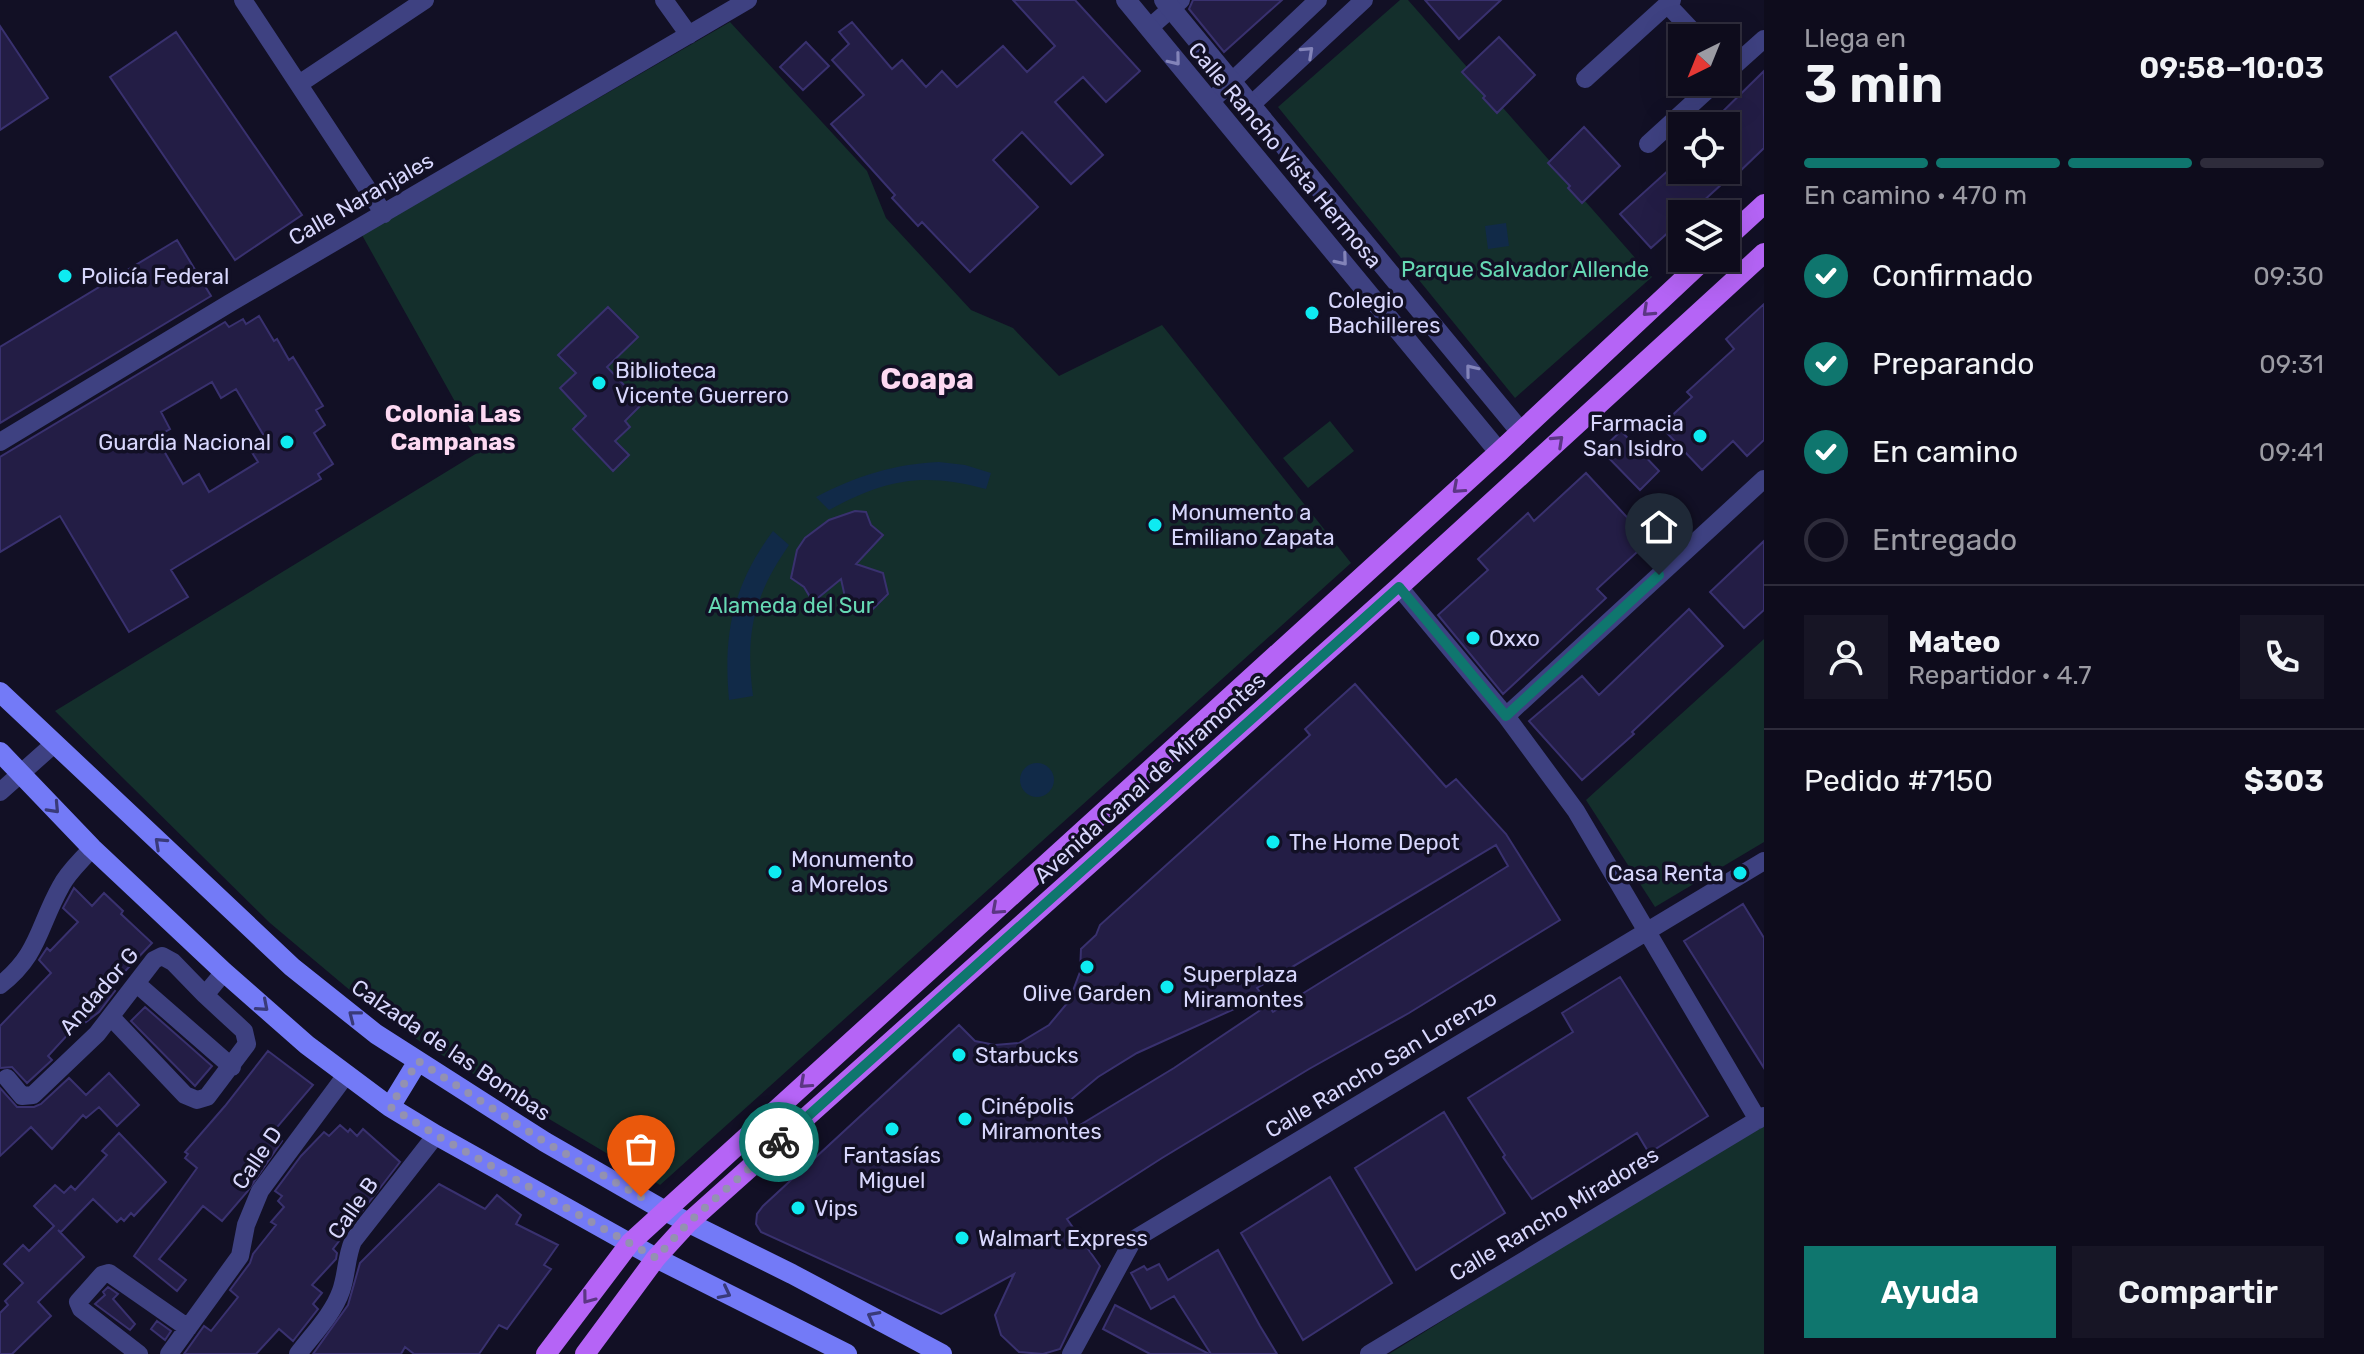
<!DOCTYPE html>
<html lang="es">
<head>
<meta charset="utf-8">
<style>
  body { margin:0; font-family:Rubik,sans-serif; background:#171525; color:#f1f3f6; height:100vh; display:flex; flex-direction:column; font-size:30px; white-space:nowrap }
  * { box-sizing:border-box; margin:0 }
  p { font-size:26px; color:#9b9ba3 }
  .icon { flex:none; width:44px; height:44px; fill:none; stroke:currentColor; stroke-width:2; stroke-linecap:round; stroke-linejoin:round }
  .map { position:relative; flex:1; overflow:hidden }
  .side { display:flex; flex-direction:column; background:#0e0c1c; width:600px }
  .side>* { flex:none }
  .needle { width:52px; rotate:223deg }
  .buttons { position:absolute; left:1668px; top:24px; display:grid; gap:16px }
  .buttons a { display:grid; place-items:center; width:72px; height:72px; border-radius:0px; background:#0e0c1c; box-shadow:0 8px 32px #0002,0 0 0 2px #2e2c3b; font-size:40px }
  .pin { position:absolute; display:grid; place-items:center; width:68px; height:68px; color:#fff; margin:-82px -34px; border-radius:50% 50% 50% 0; rotate:-45deg; box-shadow:0 0 8px #0007 }
  .pin .icon { rotate:45deg }
  .courier { position:absolute; display:grid; place-items:center; width:80px; height:80px; margin:-40px; border:6px solid #0f766e; border-radius:50%; background:#fff; color:#222; box-shadow:0 2px 10px #0007 }
  .headline em { font-style:normal; font-weight:600 }
  .headline div { display:flex; flex-direction:column-reverse }
  .headline { display:flex; align-items:center; justify-content:space-between; height:136px; padding:0 40px }
  h1 { font-size:52px; font-weight:600; line-height:60px }
  .bar { display:grid; grid-template-columns:repeat(4,1fr); gap:12px 8px; align-content:center; height:96px; padding:0 40px }
  .bar i { height:10px; border-radius:6px; background:#2e2c3b }
  .bar .on { background:#0f766e }
  .bar p { grid-column:span 4 }
  .line { display:flex; align-items:center; gap:20px; padding:0 40px; border-top:2px solid #2e2c3b }
  .line div { flex:1 }
  .round { display:grid; place-items:center; flex:none; width:84px; height:84px; border-radius:0px; background:#171525 }
  ol { padding:0 40px; list-style:none }
  li { display:flex; align-items:center; gap:24px; height:88px }
  li p { margin-inline-start:auto }
  li .icon { padding:8px; border-radius:50%; background:#0f766e; color:#fff; stroke-width:4 }
  li:last-child { color:#9b9ba3 }
  li i { width:44px; height:44px; border:4px solid #2e2c3b; border-radius:50% }
  .action { display:flex; gap:16px; margin-top:auto; padding:16px 40px }
  .action a { flex:1; height:92px; border-radius:0px; background:#0f766e; color:#fff; font-size:32px; font-weight:600; line-height:92px; text-align:center }
  .action a+a { background:#171525; color:#f1f3f6 }
  main { display:flex; flex:1; min-height:0 }
  .map>svg:first-child { display:block }
  .green { fill:#142f2c }
  .water { fill:#112a48 }
  .building { fill:#231d45; stroke:#39316f; stroke-width:2; fill-rule:evenodd }
  .lines { fill:none; stroke-linecap:round; stroke-linejoin:round }
  .minor { stroke:#3e4181; stroke-width:18 }
  .tertiary { stroke:#3e4181; stroke-width:20 }
  .secondary { stroke:#737af7; stroke-width:20 }
  .primary { stroke:#b564f6; stroke-width:20 }
  .oneway { stroke:#8384b9 }
  .oneway2 { stroke:#5b3683 }
  .oneway3 { stroke:#393a79 }
  .done { stroke:#9391b1; stroke-width:8; stroke-dasharray:0 14.4 }
  .route { stroke:#0f766e; stroke-width:10 }
  .poi-dot { fill:#0eebf1; stroke:#121025; stroke-width:3 }
  .labels { text-anchor:middle; dominant-baseline:central; stroke-width:7; stroke-linejoin:round; paint-order:stroke }
  .street-label { font-size:22px; fill:#d8d7fd; stroke:#121025 }
  .park-label { font-size:22px; fill:#66d9b4; stroke:#121025 }
  .poi-label { font-size:22px; fill:#d8d7fd; stroke:#121025; text-anchor:start }
  .neighbourhood-label { font-size:24px; font-weight:bold; fill:#fdd9f2; stroke:#121025 }
  .district-label { font-size:30px; font-weight:bold; fill:#fdd9f2; stroke:#121025 }
</style>
</head>
<body>
<main>
<div class="map">
<svg width="1764" height="1354" viewBox="0 0 1764 1354">
  <rect width="100%" height="100%" fill="#121025"/>
  <!-- green -->
  <path class="green" d="M1400,0H1408L1652,277L1515,398L1278,107Z
    M730,22L867,171L886,218L971,310L1013,328L1059,376L1162,325L1351,563L660,1185L425,1045L358,997L270,923L55,711L482,450L362,235Z
    M1330,421L1354,451L1308,488L1283,458Z
    M1764,639V842L1655,907L1586,800Z
    M1764,1121V1354H1389Z"/>
  <!-- water -->
  <path class="water" d="M1506,223L1509,246L1488,249L1485,226Z
    M939,462L965,465L991,473L986,489C923,472 886,479 829,510L816,497C856,476 894,464 939,462Z
    M773,531L789,545C753,597 745,634 753,696L729,700C723,633 733,585 773,531Z
    M1020 780a17 17 0 1 1 34 0a17 17 0 1 1-34 0Z"/>
  <!-- building -->
  <path class="building" d="M1013,0H1075L1140,71L1106,102L1083,77L1055,102L1103,155L1071,184L1022,132L993,160L1038,207L970,272L922,222L918,226L892,198L895,195L831,124L864,95L832,60L849,44L839,32L852,22L892,69L902,60L926,87L942,71L957,87L1003,46L1027,72L1055,46Z
    M1193,0H1282L1224,52L1189,9Z
    M1425,0H1501L1459,39Z
    M0,26L48,98L0,130Z
    M176,32L302,215L235,260L110,77Z
    M1499,37L1535,75L1497,113L1483,98L1485,96L1462,72Z
    M806,42L829,66L803,90L780,67Z
    M1764,71V148L1735,176L1733,174L1689,214H1682V220L1651,248L1620,214L1682,158V170H1726V157L1732,151L1726,144V126H1708Z
    M1584,127L1620,166L1582,203L1568,188L1570,186L1548,163Z
    M177,240L211,296L0,423V347Z
    M1764,304V440L1747,456L1733,441L1702,470L1666,432L1665,422L1692,397L1687,392L1734,349L1726,339Z
    M608,307L638,337L607,367L642,404L625,421L630,427L615,441L629,455L613,471L573,429L586,416L560,388L576,373L558,355Z
    M259,316L274,341L277,339L289,360L293,357L323,406L316,410L325,425L314,433L333,464L318,474L321,479L171,570L188,597L129,632L60,516L0,552V457L225,322L229,327L243,319L246,324ZM212,382L221,398L236,389L264,436L248,446L258,462L209,492L199,474L183,484L156,437L170,429L161,412Z
    M1621,431L1659,471L1640,490L1601,450Z
    M1586,473L1649,541L1597,589L1606,598L1503,694L1438,615L1488,570L1478,559L1528,513L1534,521Z
    M855,511L866,512L871,525L883,535L856,564L883,573L888,594L870,612L847,606L841,579L813,602L804,587L791,578L797,550L805,538L829,520Z
    M1764,541V610L1744,628L1710,592Z
    M1689,609L1723,646L1632,732L1634,734L1582,780L1529,721L1582,676L1599,695Z
    M1355,684L1446,787L1456,779L1506,834L1560,920L1409,1013L1309,1069L1162,1158L1067,1219L1100,1266L1060,1349L1043,1354L1019,1352L1001,1335L995,1315L1014,1274L941,1314L761,1232L756,1224L757,1214L763,1206L959,1025L975,1041L995,1045L1019,1043L1049,1025L1069,1001L1080,972L1081,949L1096,935L1100,925L1310,735L1305,729ZM1496,845L1508,866L1273,1012L1268,1005L1174,1068L1070,1131L1062,1107L1098,1077L1137,1053L1263,996L1257,988Z
    M74,888L92,906L104,893L123,911L121,914L152,943L110,987L115,991L99,1012L86,1022L83,1018L48,1056L52,1060L27,1083L12,1067L0,1068V1026L51,973L39,960L47,948L50,951L78,922L63,908Z
    M1743,904L1764,938V1068L1684,941Z
    M1620,977L1708,1116L1649,1153L1637,1133L1532,1199L1503,1157L1505,1155L1468,1098L1573,1032L1562,1013Z
    M145,1007L212,1066L195,1086L131,1021Z
    M268,1051L313,1085L272,1133L282,1141L247,1192L222,1221L203,1206L159,1259L186,1280L177,1291L134,1256L197,1168L185,1158L188,1154L185,1152L225,1106Z
    M109,1073L139,1105L117,1126L99,1107L86,1118L83,1115L52,1149L31,1127L0,1156V1088L17,1107H34L41,1104L69,1078L86,1095Z
    M1444,1112L1505,1213L1416,1270L1355,1168Z
    M340,1125L348,1132L350,1129L357,1136L363,1129L400,1162L333,1249L337,1253L336,1259L312,1285L322,1293L313,1304L318,1309L293,1341L279,1329L256,1354H184L204,1326L211,1331L238,1297L230,1290L250,1263L253,1254L276,1225L271,1222L284,1207L278,1201L282,1196L275,1191L301,1156L324,1132L329,1136Z
    M119,1133L166,1182L134,1216L131,1213L124,1221L121,1218L117,1222L93,1199L61,1232L58,1230L84,1257L38,1302L51,1316L12,1354H0V1313L8,1305L5,1301L23,1283L4,1264L23,1245L29,1251L54,1226L34,1206L55,1185L64,1193L71,1186L75,1190L107,1155L102,1151Z
    M1330,1177L1392,1283L1303,1340L1241,1233Z
    M439,1184L485,1209L497,1195L521,1215L516,1224L558,1245L544,1265L551,1269L507,1329L499,1325L479,1354H414L405,1347L401,1354H313L348,1305L360,1263Z
    M1218,1250L1260,1326L1277,1354H1211L1174,1296L1151,1309L1131,1273L1144,1266L1147,1270L1159,1264L1168,1280Z
    M108,1287L118,1294L113,1299L135,1324L130,1330L95,1304L105,1295L103,1292Z
    M1115,1305L1182,1340L1209,1354H1150L1103,1329Z
    M157,1321L171,1331L165,1340L151,1329Z"/>
  <g class="lines">
    <!-- minor -->
    <path class="minor" d="M243,0L384,214
      M664,0L689,35
      M1667,4L1699,38
      M1149,28L1181,0
      M1726,73L1764,39
      M1585,79L1672,0
      M299,84L425,0
      M1210,102L1318,0
      M1252,104L1364,0
      M1648,144L1716,82
      M0,442L230,303L748,0
      M1399,587L1506,716L1576,811L1758,1120
      M1506,716L1764,479
      M0,792L54,744
      M137,984L232,1067
      M0,985C39,955 38,927 61,886C68,872 82,860 92,848
      M111,1017L185,1095L197,1100L207,1097L247,1044L244,1031L205,995
      M7,1078L22,1096L33,1095L97,1034L154,960L162,956L173,962L205,995L224,972
      M139,1354L81,1309L78,1302L102,1275L109,1273L188,1328
      M169,1354L240,1256L246,1225L260,1191L346,1075
      M298,1354C313,1334 333,1314 341,1291C347,1274 346,1257 353,1241L436,1135
      M1071,1354L1133,1240L1764,861
      M1369,1354L1764,1116"/>
    <!-- tertiary -->
    <path class="tertiary" d="M1126,0L1499,452
      M1164,0L1520,431"/>
    <!-- secondary -->
    <path class="secondary" d="M0,692L292,967L376,1034L545,1142L665,1211L792,1274L942,1354
      M0,752L92,848L224,972L307,1045L390,1107L436,1135L656,1258L847,1354
      M390,1107L418,1061"/>
    <!-- primary -->
    <path class="primary" d="M1726,239L1764,204
      M546,1354L630,1243L1499,452L1706,258
      M585,1354L656,1258L688,1223L1399,587L1764,253"/>
  </g>
  <!-- one-way arrows -->
  <defs><path id="oneway-chevron" d="M-2-3.5L2.5 0L-2 3.5" fill="none" stroke-width="1.6" stroke-linecap="round" stroke-linejoin="round" transform="scale(2)"/></defs>
  <g class="oneway">
    <use href="#oneway-chevron" transform="translate(1308 52) rotate(-43)"/>
    <use href="#oneway-chevron" transform="translate(1175 60) rotate(51)"/>
    <use href="#oneway-chevron" transform="translate(1342 260) rotate(50)"/>
    <use href="#oneway-chevron" transform="translate(1471 370) rotate(-129)"/>
  </g>
  <g class="oneway2">
    <use href="#oneway-chevron" transform="translate(1648 311) rotate(137)"/>
    <use href="#oneway-chevron" transform="translate(1558 441) rotate(-43)"/>
    <use href="#oneway-chevron" transform="translate(1458 488) rotate(138)"/>
    <use href="#oneway-chevron" transform="translate(997 909) rotate(138)"/>
    <use href="#oneway-chevron" transform="translate(805 1083) rotate(138)"/>
    <use href="#oneway-chevron" transform="translate(588 1298) rotate(127)"/>
  </g>
  <g class="oneway3">
    <use href="#oneway-chevron" transform="translate(54 808) rotate(47)"/>
    <use href="#oneway-chevron" transform="translate(160 843) rotate(-137)"/>
    <use href="#oneway-chevron" transform="translate(263 1006) rotate(41)"/>
    <use href="#oneway-chevron" transform="translate(354 1016) rotate(-142)"/>
    <use href="#oneway-chevron" transform="translate(725 1293) rotate(27)"/>
    <use href="#oneway-chevron" transform="translate(873 1317) rotate(-152)"/>
  </g>
  <g class="lines">
    <!-- done -->
    <path class="done" d="M641,1197L545,1142L418,1061L390,1107L436,1135L656,1258L688,1223L779,1142"/>
    <!-- route -->
    <path class="route" d="M779,1142L1399,587L1506,716L1659,575"/>
  </g>
  <!-- markers -->
  <g class="poi-dot">
    <circle cx="65" cy="276" r="8"/>
    <circle cx="1312" cy="313" r="8"/>
    <circle cx="599" cy="383" r="8"/>
    <circle cx="1700" cy="436" r="8"/>
    <circle cx="287" cy="442" r="8"/>
    <circle cx="1155" cy="525" r="8"/>
    <circle cx="1473" cy="638" r="8"/>
    <circle cx="1273" cy="842" r="8"/>
    <circle cx="775" cy="872" r="8"/>
    <circle cx="1740" cy="873" r="8"/>
    <circle cx="1087" cy="967" r="8"/>
    <circle cx="1167" cy="987" r="8"/>
    <circle cx="959" cy="1055" r="8"/>
    <circle cx="965" cy="1119" r="8"/>
    <circle cx="892" cy="1129" r="8"/>
    <circle cx="798" cy="1208" r="8"/>
    <circle cx="962" cy="1238" r="8"/>
  </g>
  <g class="labels">
    <!-- street labels -->
    <g class="street-label">
      <text transform="translate(1285 155) rotate(50)">Calle Rancho Vista Hermosa</text>
      <text transform="translate(361 199) rotate(-30)">Calle Naranjales</text>
      <text transform="translate(1150 778) rotate(-42)">Avenida Canal de Miramontes</text>
      <text transform="translate(99 991) rotate(-49)">Andador G</text>
      <text transform="translate(451 1050) rotate(34)">Calzada de las Bombas</text>
      <text transform="translate(1381 1064) rotate(-31)">Calle Rancho San Lorenzo</text>
      <text transform="translate(257 1158) rotate(-56)">Calle D</text>
      <text transform="translate(353 1208) rotate(-55)">Calle B</text>
      <text transform="translate(1554 1214) rotate(-31)">Calle Rancho Miradores</text>
    </g>
    <!-- park labels -->
    <g class="park-label">
      <text x="1525" y="269">Parque Salvador Allende</text>
      <text x="791" y="605">Alameda del Sur</text>
    </g>
    <!-- poi labels -->
    <g class="poi-label">
      <text x="81" y="276">Policía Federal</text>
      <text x="1328" y="300">Colegio<tspan x="1328" dy="25">Bachilleres</tspan></text>
      <text x="615" y="370">Biblioteca<tspan x="615" dy="25">Vicente Guerrero</tspan></text>
      <text x="1684" y="423" text-anchor="end">Farmacia<tspan x="1684" dy="25">San Isidro</tspan></text>
      <text x="271" y="442" text-anchor="end">Guardia Nacional</text>
      <text x="1171" y="512">Monumento a<tspan x="1171" dy="25">Emiliano Zapata</tspan></text>
      <text x="1489" y="638">Oxxo</text>
      <text x="1289" y="842">The Home Depot</text>
      <text x="791" y="859">Monumento<tspan x="791" dy="25">a Morelos</tspan></text>
      <text x="1724" y="873" text-anchor="end">Casa Renta</text>
      <text x="1183" y="974">Superplaza<tspan x="1183" dy="25">Miramontes</tspan></text>
      <text x="1087" y="993" text-anchor="middle">Olive Garden</text>
      <text x="975" y="1055">Starbucks</text>
      <text x="981" y="1106">Cinépolis<tspan x="981" dy="25">Miramontes</tspan></text>
      <text x="892" y="1155" text-anchor="middle">Fantasías<tspan x="892" dy="25">Miguel</tspan></text>
      <text x="814" y="1208">Vips</text>
      <text x="978" y="1238">Walmart Express</text>
    </g>
    <!-- neighbourhood labels -->
    <g class="neighbourhood-label">
      <text x="453" y="414">Colonia Las<tspan x="453" dy="28">Campanas</tspan></text>
    </g>
    <!-- district labels -->
    <g class="district-label">
      <text x="927" y="379">Coapa</text>
    </g>
  </g>
</svg>
<div class="buttons">
<a><svg class="needle" viewBox="-14 -14 28 28"><path d="M0-13l5 13h-10z" fill="#e53935"/><path d="M0 13l5-13h-10z" fill="#9b9ba3"/></svg></a>
<a><svg class="icon" aria-label="locate" viewBox="0 0 24 24"><circle cx="12" cy="12" r="6"/><path d="M12 2v4M12 18v4M2 12h4M18 12h4"/></svg></a>
<a><svg class="icon" aria-label="layers" viewBox="0 0 24 24"><path d="M12 4l9 5-9 5-9-5zM3 14l9 5 9-5"/></svg></a>
</div>
<div class="pin" style="left:641px;top:1197px;background:#ea580c"><svg class="icon" aria-label="bag" viewBox="0 0 24 24"><path d="M5 8h14l-1 12H6zM9 8a3 3 0 0 1 6 0"/></svg></div>
<div class="pin" style="left:1659px;top:575px;background:#1f2937"><svg class="icon" aria-label="home" viewBox="0 0 24 24"><path d="M3 11l9-7 9 7M6 9v11h12V9"/></svg></div>
<div class="courier" style="left:779px;top:1142px"><svg class="icon" aria-label="bike" viewBox="0 0 24 24"><circle cx="6" cy="16" r="4"/><circle cx="18" cy="16" r="4"/><path d="M6 16l4-8h5l3 8M10 8l3 8H6M13 5h3"/></svg></div>
</div>
<section class="side">
<div class="headline"><div><h1>3 min</h1><p>Llega en</p></div><em>09:58–10:03</em></div>
<div class="bar"><i class="on"></i><i class="on"></i><i class="on"></i><i></i><p>En camino · 470 m</p></div>
<ol>
<li><svg class="icon" aria-label="check" viewBox="0 0 24 24"><path d="M5 12l5 5 9-10"/></svg>Confirmado<p>09:30</p></li>
<li><svg class="icon" aria-label="check" viewBox="0 0 24 24"><path d="M5 12l5 5 9-10"/></svg>Preparando<p>09:31</p></li>
<li><svg class="icon" aria-label="check" viewBox="0 0 24 24"><path d="M5 12l5 5 9-10"/></svg>En camino<p>09:41</p></li>
<li><i></i>Entregado</li>
</ol>
<div class="line" style="height:144px"><a class="round"><svg class="icon" aria-label="person" viewBox="0 0 24 24"><circle cx="12" cy="8" r="4"/><path d="M4 21q1-7 8-7t8 7"/></svg></a><div><b>Mateo</b><p>Repartidor · 4.7</p></div><a class="round"><svg class="icon" aria-label="phone" viewBox="0 0 24 24"><path d="M5 4h4l2 5-3 2q2 4 5 5l2-3 5 2v4C11 20 4 13 5 4z"/></svg></a></div>
<div class="line" style="height:104px"><div>Pedido #7150</div><b>$303</b></div>
<div class="action"><a>Ayuda</a><a>Compartir</a></div>
</section>
</main>
</body>
</html>
